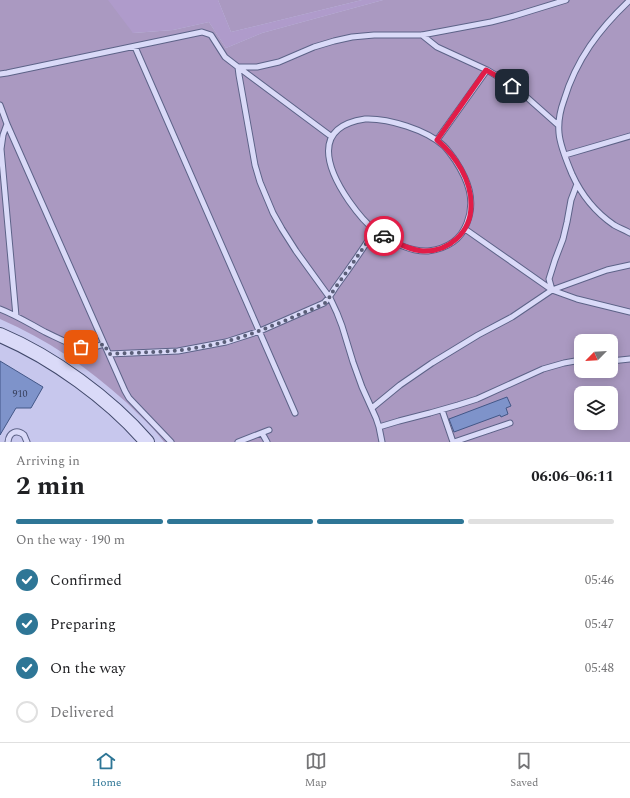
<!DOCTYPE html>
<html lang="en">
<head>
<meta charset="utf-8">
<style>
  body { margin:0; font-family:Spectral,serif; background:#f6f6f6; color:#202124; height:100vh; display:flex; flex-direction:column; font-size:15px; white-space:nowrap }
  * { box-sizing:border-box; margin:0 }
  p { font-size:13px; color:#757577 }
  .icon { flex:none; width:22px; height:22px; fill:none; stroke:currentColor; stroke-width:2; stroke-linecap:round; stroke-linejoin:round }
  .map { position:relative; height:442px; overflow:hidden }
  .details { display:flex; flex-direction:column; background:#fff; flex:1 }
  .details>* { flex:none }
  .needle { width:26px; rotate:246deg }
  .controls { position:absolute; left:574px; top:334px; display:grid; gap:8px }
  .controls a { display:grid; place-items:center; width:44px; height:44px; border-radius:8px; background:#fff; box-shadow:0 2px 10px #0003; font-size:20px }
  .pin { position:absolute; display:grid; place-items:center; width:34px; height:34px; color:#fff; margin:-17px; border-radius:8px; box-shadow:0 2px 6px #0006 }
  .courier { position:absolute; display:grid; place-items:center; width:40px; height:40px; margin:-20px; border:3px solid #e11d48; border-radius:50%; background:#fff; color:#222; box-shadow:0 1px 5px #0007 }
  .head em { font-style:normal; font-weight:700 }
  .head div { display:flex; flex-direction:column-reverse }
  .head { display:flex; align-items:center; justify-content:space-between; height:68px; padding:0 16px }
  h1 { font-size:26px; font-weight:700; line-height:30px }
  .bar { display:grid; grid-template-columns:repeat(4,1fr); gap:6px 4px; align-content:center; height:48px; padding:0 16px }
  .bar i { height:5px; border-radius:3px; background:#e0e0e0 }
  .bar .selected { background:#2e7696 }
  .bar p { grid-column:span 4 }
  ol { padding:0 16px; list-style:none }
  li { display:flex; align-items:center; gap:12px; height:44px }
  li p { margin-inline-start:auto }
  li .icon { padding:4px; border-radius:50%; background:#2e7696; color:#fff; stroke-width:4 }
  li:last-child { color:#757577 }
  li i { width:22px; height:22px; border:2px solid #e0e0e0; border-radius:50% }
  .tab-bar { display:flex; justify-content:space-around; align-items:center; height:56px; border-top:1px solid #e0e0e0; background:#fff; font-size:11px; color:#757577 }
  .tab-bar a { display:grid; justify-items:center; gap:2px }
  .tab-bar .selected { color:#2e7696 }
  .map>svg:first-child { display:block }
  .green { fill:#af9bcb }
  .cemetery { fill:#aa99c1; fill-rule:evenodd }
  .building { fill:#7e93ca; stroke:#435787 }
  .lines { fill:none; stroke-linecap:round; stroke-linejoin:round }
  .lane-casing { stroke:#5d6388; stroke-width:7 }
  .secondary-casing { stroke:#40486a; stroke-width:16 }
  .lane { stroke:#dadaf8; stroke-width:5 }
  .secondary { stroke:#dadaf8; stroke-width:14 }
  .done { stroke:#5a5e78; stroke-width:4; stroke-dasharray:0 7.2 }
  .route { stroke:#e11d48; stroke-width:5 }
  .labels { text-anchor:middle; dominant-baseline:central; stroke-width:4; stroke-linejoin:round; paint-order:stroke }
  .number-label { font-size:10px; fill:#38405d }
</style>
</head>
<body>
<div class="map">
<svg width="630" height="442" viewBox="0 0 630 442">
  <rect width="100%" height="100%" fill="#c7c7ed"/>
  <!-- green -->
  <path class="green" d="M0,0H218L231,32L362,0H383L262,33L226,48L209,22L173,30L133,33Z"/>
  <!-- cemetery -->
  <path class="cemetery" d="M0,0H108L133,33L173,30L209,22L226,48L262,33L383,0H630V442H164C153,427 139,415 126,402C88,368 47,339 0,319ZM581,341H611V371H581ZM581,393H611V423H581Z
    M218,0H362L231,32Z"/>
  <!-- building -->
  <path class="building" d="M0,361L43,387L31,408H16L0,435Z
    M507,397L511,406L506,408L508,414L501,417L500,415L454,432L449,419Z"/>
  <g class="lines">
    <!-- lane casing -->
    <g class="lane-casing">
      <path id="lane" d="M630,0C599,29 576,60 564,100C560,111 558,122 559,133C560,146 567,162 572,174C581,194 595,212 614,225C619,228 625,230 630,233
        M422,35L437,47L487,70L502,79L522,93L558,125
        M135,47L295,413
        M238,67L239,75L255,165L260,182L273,213L282,229L296,251L330,298L337,313L342,326L353,362L362,387L376,418L379,427L382,442
        M238,67L332,137
        M0,74L7,73L202,32L211,35L225,57L238,67H257L279,62L314,47L334,41L352,37L374,35H422L491,22L514,16L566,0
        M0,105L7,124L125,391L129,398L171,442
        M365,119C388,118 427,130 444,146C448,150 452,156 455,160C468,180 476,200 467,223C464,231 460,237 453,242C446,247 437,250 428,251C409,252 390,241 375,230C365,223 356,211 349,201C327,169 311,127 365,119Z
        M7,124L3,135L1,149L16,316
        M437,140L487,70
        M565,155L630,136
        M465,229L552,290L577,299L630,312
        M552,290L549,279L555,260L563,239L567,222L571,200L577,184
        M0,309C16,315 30,324 45,332C58,338 71,346 86,348C93,348 98,346 104,344
        M109,354L178,351L226,342L260,331L324,303C330,298 331,294 335,288C349,269 362,250 375,230
        M611,361L630,359
        M372,408L400,385L432,363L478,335L512,317L552,290L607,270L630,265
        M442,410L453,442
        M379,427L399,421L430,413L458,405L477,399L543,369L564,363L581,360
        M262,433L267,442
        M8,442C9,432 17,429 24,435L27,442
        M238,442L269,430
        M454,442L510,423"/>
    </g>
    <!-- secondary casing -->
    <g class="secondary-casing">
      <path id="secondary" d="M0,335C52,357 110,399 147,442"/>
    </g>
    <!-- lane -->
    <use href="#lane" class="lane"/>
    <!-- secondary -->
    <use href="#secondary" class="secondary"/>
  </g>
  <g class="lines">
    <!-- done -->
    <path class="done" d="M81,347L93,348L104,344L109,354C138,352 166,353 195,348C242,341 281,322 324,304C330,298 331,294 335,288C349,269 362,250 375,230L384,236"/>
    <!-- route -->
    <path class="route" d="M384,236C396,243 409,250 423,251C449,252 471,232 471,206C472,181 456,156 437,140L486,70L502,79L512,86"/>
  </g>
  <g class="labels">
    <!-- number labels -->
    <g class="number-label">
      <text x="20" y="394">910</text>
    </g>
  </g>
</svg>
<div class="controls">
<a><svg class="needle" viewBox="-14 -14 28 28"><path d="M0-13l5 13h-10z" fill="#e53935"/><path d="M0 13l5-13h-10z" fill="#757577"/></svg></a>
<a><svg class="icon" aria-label="layers" viewBox="0 0 24 24"><path d="M12 4l9 5-9 5-9-5zM3 14l9 5 9-5"/></svg></a>
</div>
<div class="pin" style="left:81px;top:347px;background:#ea580c"><svg class="icon" aria-label="bag" viewBox="0 0 24 24"><path d="M5 8h14l-1 12H6zM9 8a3 3 0 0 1 6 0"/></svg></div>
<div class="pin" style="left:512px;top:86px;background:#1f2937"><svg class="icon" aria-label="home" viewBox="0 0 24 24"><path d="M3 11l9-7 9 7M6 9v11h12V9"/></svg></div>
<div class="courier" style="left:384px;top:236px"><svg class="icon" aria-label="car" viewBox="0 0 24 24"><path d="M5 17H2v-5l4-1 3-4h7l3 4 3 1v5h-3M9 17h6M6 11h13"/><circle cx="7" cy="17" r="2"/><circle cx="17" cy="17" r="2"/></svg></div>
</div>
<section class="details">
<div class="head"><div><h1>2 min</h1><p>Arriving in</p></div><em>06:06–06:11</em></div>
<div class="bar"><i class="selected"></i><i class="selected"></i><i class="selected"></i><i></i><p>On the way · 190 m</p></div>
<ol>
<li><svg class="icon" aria-label="check" viewBox="0 0 24 24"><path d="M5 12l5 5 9-10"/></svg>Confirmed<p>05:46</p></li>
<li><svg class="icon" aria-label="check" viewBox="0 0 24 24"><path d="M5 12l5 5 9-10"/></svg>Preparing<p>05:47</p></li>
<li><svg class="icon" aria-label="check" viewBox="0 0 24 24"><path d="M5 12l5 5 9-10"/></svg>On the way<p>05:48</p></li>
<li><i></i>Delivered</li>
</ol>
</section>
<nav class="tab-bar">
<a class="selected"><svg class="icon" aria-label="home" viewBox="0 0 24 24"><path d="M3 11l9-7 9 7M6 9v11h12V9"/></svg>Home</a>
<a><svg class="icon" aria-label="map" viewBox="0 0 24 24"><path d="M3 6l6-2 6 2 6-2v14l-6 2-6-2-6 2zM9 4v14M15 6v14"/></svg>Map</a>
<a><svg class="icon" aria-label="saved" viewBox="0 0 24 24"><path d="M7 4h10v16l-5-4-5 4z"/></svg>Saved</a>
</nav>
</body>
</html>
